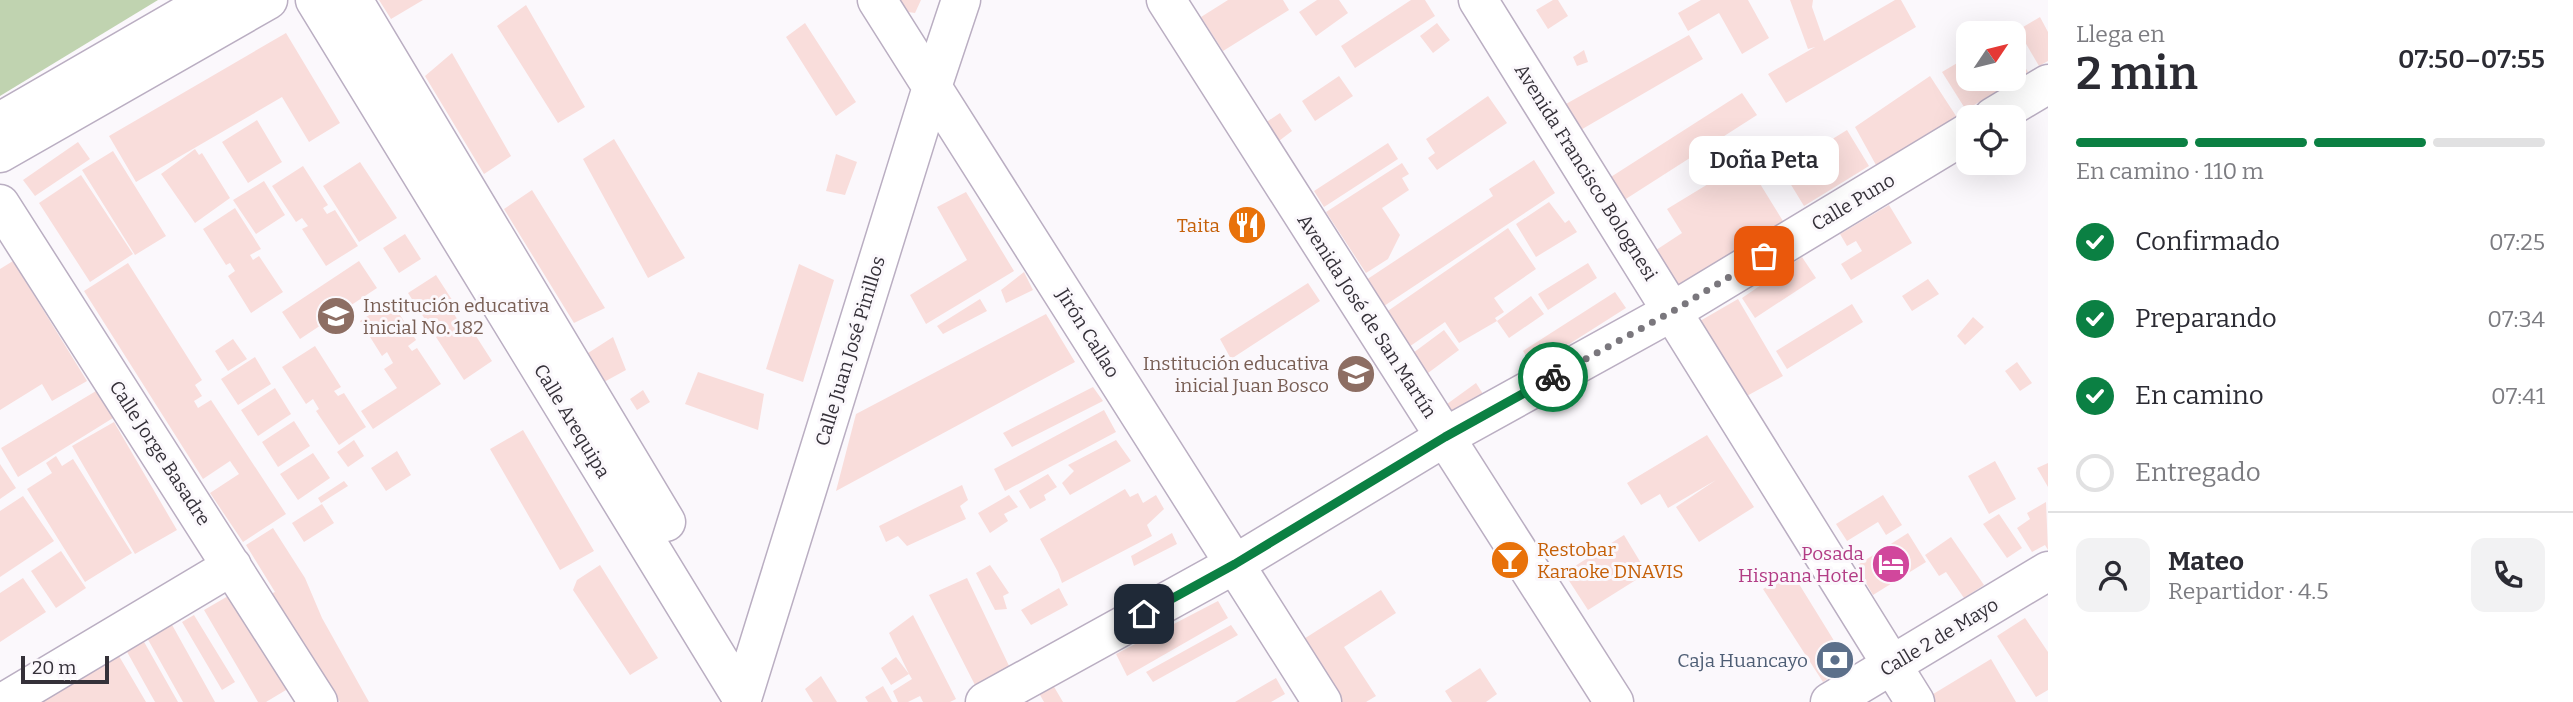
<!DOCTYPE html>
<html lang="es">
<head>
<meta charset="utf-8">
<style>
  body { margin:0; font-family:Bitter,serif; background:#f2f2f3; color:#2b2b33; height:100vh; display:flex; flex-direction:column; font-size:26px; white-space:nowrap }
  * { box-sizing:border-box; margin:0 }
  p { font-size:23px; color:#7c7c81 }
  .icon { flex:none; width:38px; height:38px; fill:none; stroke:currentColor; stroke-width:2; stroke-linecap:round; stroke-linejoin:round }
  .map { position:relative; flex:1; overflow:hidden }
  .side { display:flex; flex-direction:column; background:#fff; width:525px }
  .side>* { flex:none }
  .needle { width:46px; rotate:55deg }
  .buttons { position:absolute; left:1956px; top:21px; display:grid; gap:14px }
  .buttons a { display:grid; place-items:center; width:70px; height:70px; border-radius:14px; background:#fff; box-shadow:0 7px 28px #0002; font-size:35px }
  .scale { position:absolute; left:21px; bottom:18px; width:88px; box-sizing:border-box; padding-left:7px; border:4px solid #353139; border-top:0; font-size:19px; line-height:24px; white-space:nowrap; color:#353139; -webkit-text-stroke:5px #fbf8fc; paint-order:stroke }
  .pin { position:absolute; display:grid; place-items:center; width:60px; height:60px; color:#fff; margin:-30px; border-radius:14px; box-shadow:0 4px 10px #0006 }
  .courier { position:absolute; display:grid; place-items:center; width:70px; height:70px; margin:-35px; border:5px solid #0b8043; border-radius:50%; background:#fff; color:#222; box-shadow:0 2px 9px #0007 }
  .bubble { position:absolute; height:49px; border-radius:14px; background:#fff; box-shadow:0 7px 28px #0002; font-size:23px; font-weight:600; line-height:49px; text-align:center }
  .summary em { font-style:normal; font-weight:600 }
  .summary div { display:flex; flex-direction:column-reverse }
  .summary { display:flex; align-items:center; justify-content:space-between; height:119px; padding:0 28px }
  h1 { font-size:46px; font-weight:600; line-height:52px }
  .bar { display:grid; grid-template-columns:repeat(4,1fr); gap:10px 7px; align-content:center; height:84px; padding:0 28px }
  .bar i { height:9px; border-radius:5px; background:#e1e1e2 }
  .bar .on { background:#0b8043 }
  .bar p { grid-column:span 4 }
  .line { display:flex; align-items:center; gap:18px; padding:0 28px; border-top:2px solid #e1e1e2 }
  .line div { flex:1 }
  .round { display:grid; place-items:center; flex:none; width:74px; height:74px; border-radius:14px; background:#f2f2f3 }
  ol { padding:0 28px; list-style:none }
  li { display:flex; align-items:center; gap:21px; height:77px }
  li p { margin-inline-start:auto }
  li .icon { padding:7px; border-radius:50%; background:#0b8043; color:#fff; stroke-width:4 }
  li:last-child { color:#7c7c81 }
  li i { width:38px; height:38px; border:4px solid #e1e1e2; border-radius:50% }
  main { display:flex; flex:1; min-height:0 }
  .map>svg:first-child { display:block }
  .green { fill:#c0d3b0 }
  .building { fill:#f9dddb }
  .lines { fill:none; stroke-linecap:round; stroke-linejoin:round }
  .minor-casing { stroke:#baaec2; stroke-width:41 }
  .major-casing { stroke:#baaec2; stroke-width:41 }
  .minor { stroke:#fff; stroke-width:38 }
  .major { stroke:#fff; stroke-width:38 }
  .done { stroke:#7a777d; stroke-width:7; stroke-dasharray:0 12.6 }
  .route { stroke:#0b8043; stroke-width:9 }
  .labels { text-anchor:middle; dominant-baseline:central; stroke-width:6; stroke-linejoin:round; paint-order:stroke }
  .street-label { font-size:19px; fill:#353139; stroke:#fbf8fc }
  .food-label { font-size:19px; fill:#c56008; stroke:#fbf8fc; text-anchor:end }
  .education-label { font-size:19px; fill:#785e54; stroke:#fbf8fc; text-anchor:start }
  .hotel-label { font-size:19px; fill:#b23c85; stroke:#fbf8fc; text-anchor:end }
  .service-label { font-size:19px; fill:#4e5e75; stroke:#fbf8fc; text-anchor:end }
</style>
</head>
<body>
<main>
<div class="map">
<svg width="2048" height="702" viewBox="0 0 2048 702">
  <rect width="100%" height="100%" fill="#fbf8fc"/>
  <!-- green -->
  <path class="green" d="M0,0H158L0,96Z"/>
  <!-- building -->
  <path class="building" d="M379,0H423L391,19Z
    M895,0H921L915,13L901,11Z
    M1228,0H1283L1289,10L1223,51L1201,17Z
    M1317,0H1339L1348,13L1316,36L1299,12Z
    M1411,0H1425L1435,16L1355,68L1341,46Z
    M1553,0H1558L1568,16L1548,29L1536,10Z
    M1701,0H1748L1769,38L1742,54L1719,13L1688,31L1678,13Z
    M1790,0H1813L1812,7L1824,41L1895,0H1901L1916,27L1786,103L1768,74L1815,47L1808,49Z
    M526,5L585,107L558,123L497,26Z
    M2040,17L2048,32V61L2039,66L2018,30Z
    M805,23L856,102L836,116L786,37Z
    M1437,23L1450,40L1433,53L1420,36Z
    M286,33L340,123L309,142L282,97L136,182L109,136Z
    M1689,35L1703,59L1572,135L1557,109Z
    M2014,49L2028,72L1966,110L1942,72L1969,56V79H2014Z
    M1584,50L1588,62L1577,66L1573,57Z
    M452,53L511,156L484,174L425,76Z
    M1339,76L1353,96L1315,121L1302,101Z
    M1930,76L1958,119L1876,165L1855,127Z
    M1742,93L1757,115L1618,204L1603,182Z
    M1488,96L1507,123L1437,170L1428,158L1435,153L1426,139Z
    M1280,113L1292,131L1275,144L1262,125Z
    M257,120L282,162L248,183L222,142Z
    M1847,130L1869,166L1804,206L1782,170Z
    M614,139L685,258L648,278L583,159Z
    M78,142L90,159L35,196L23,180Z
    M1388,143L1398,159L1324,207L1314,191Z
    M195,149L199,155L202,153L230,198L195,223L161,174Z
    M113,151L166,236L135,255L82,170Z
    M836,154L857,162L845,195L826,191Z
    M1534,160L1555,193L1381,308L1363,282L1493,196L1489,189Z
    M1746,161L1786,226L1675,294L1650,254L1682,233L1667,209Z
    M360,162L397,218L359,242L323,186Z
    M1402,163L1409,174L1402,178L1409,190L1382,208L1400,235L1388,259L1366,273L1326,212Z
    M303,166L328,205L323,208L327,214L335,210L358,246L326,266L302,229L308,226L302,218L296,222L272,186Z
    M81,175L133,254L90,282L39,203Z
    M264,181L285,215L256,234L233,200Z
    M532,190L605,308L574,323L504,209Z
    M966,192L1014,271L926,324L910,295L967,260L937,207Z
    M1549,202L1565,223L1569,220L1577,232L1536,257L1516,224Z
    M1889,205L1912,243L1851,280L1841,264L1862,251L1856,241L1847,246L1840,234Z
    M235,208L261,249L250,255L253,260L259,256L283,292L251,313L228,276L235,271L230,263L226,265L203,229Z
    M1508,228L1536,269L1494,298L1504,312L1495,318L1497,321L1459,343L1445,322L1406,349L1382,315Z
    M405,234L421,259L399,273L383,248Z
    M1802,257L1816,278L1755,318L1742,298Z
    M13,261L87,381L52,401L42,384L0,410V269Z
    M359,261L377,288L300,339L282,312Z
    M128,263L202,380L195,385L202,396L194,401L198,408L211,400L286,514L243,542L210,493L239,474L230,461L203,479L84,291Z
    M1588,263L1597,278L1548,310L1538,294Z
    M799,264L834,280L803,382L766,369Z
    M1024,272L1033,290L1006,303L1001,290Z
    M436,275L456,306L451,309L459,322L465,319L492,361L464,380L436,337L443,333L434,319L428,324L408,293Z
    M1928,279L1939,294L1912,311L1902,296Z
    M1308,283L1320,301L1231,359L1220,339Z
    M1615,292L1626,308L1533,367L1523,351Z
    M1531,296L1544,314L1509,338L1497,321Z
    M980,299L987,311L943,334L937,326Z
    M1738,299L1783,376L1745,397L1700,321Z
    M391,301L416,340L408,346L412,351L417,348L441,384L373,429L361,411L397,388L384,369L393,363L387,352L382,356L360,321Z
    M1852,304L1863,322L1787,369L1776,351Z
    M1046,314L1075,362L836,491L856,414Z
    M1973,317L1984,327L1965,345L1957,336Z
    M1444,330L1459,350L1428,373L1413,353Z
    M613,337L626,370L604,382L585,355Z
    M233,339L247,359L228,371L215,351Z
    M315,346L341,387L334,391L338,396L344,393L366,427L339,445L316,411L319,409L313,399L306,404L282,367Z
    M255,357L271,384L238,405L221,379Z
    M2017,362L2032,383L2020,391L2005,371Z
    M698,372L764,394L758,430L685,404Z
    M1476,383L1485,397L1456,417L1447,404Z
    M1093,387L1103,401L1012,447L1003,433Z
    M275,388L291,414L258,436L241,410Z
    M643,390L650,402L637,410L630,399Z
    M96,391L113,418L18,477L1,448Z
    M1104,410L1116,432L1005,491L994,469Z
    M294,421L310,446L278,467L262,442Z
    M114,422L177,530L135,554L72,446Z
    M523,430L594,551L560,570L490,449Z
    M1707,435L1754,507L1699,542L1676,507L1716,480L1668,508L1660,494L1641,505L1627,483Z
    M354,440L364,456L348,467L337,452Z
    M1116,440L1131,461L1070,495L1062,483L1074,471L1068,465Z
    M397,451L411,475L386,491L371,468Z
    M313,453L330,478L298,500L280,474Z
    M56,456L62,466L73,459L132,553L85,582L27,489L52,473L46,463Z
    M1995,461L2016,499L1989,514L1968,476Z
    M2048,463V487L2037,468Z
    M0,464L16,488L0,499Z
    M1048,474L1057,487L1044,495L1046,500L1030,509L1019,491Z
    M344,481L348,486L321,503L318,498Z
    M962,485L968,500L960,506L966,519L907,546L898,536L886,542L879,526Z
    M1125,489L1130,497L1138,493L1143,503L1156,495L1164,509L1147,525L1152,536L1062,583L1058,572L1040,539Z
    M1009,495L1018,507L1004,514L1008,521L990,533L978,513Z
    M1883,495L1902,525L1886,535L1878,522L1847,541L1836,524Z
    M23,496L54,541L0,577V511Z
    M2046,502L2048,550L2045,545L2032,552L2017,528L2030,519L2027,513Z
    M322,504L334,523L304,542L292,523Z
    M1999,514L2022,548L2007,558L1983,524Z
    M273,528L305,578L322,618L369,702H340L268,595L275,592L246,545Z
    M1172,533L1177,544L1134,566L1131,556Z
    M1908,533L1926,562L1873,595L1856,566Z
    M1624,535L1647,573L1588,610L1564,573Z
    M1951,537L1984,585L1964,598L1946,572L1939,576L1925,555Z
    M61,551L86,588L56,608L31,571Z
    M600,565L658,658L630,675L573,590L577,580Z
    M990,565L1009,593L1003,596L1007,609L995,610L976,573Z
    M1791,571L1849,665L1823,682L1763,589Z
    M23,578L46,612L0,642V593Z
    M967,578L1011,670L976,687L929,595Z
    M1059,588L1068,605L1031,625L1021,610Z
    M1381,590L1396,613L1344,647L1376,696L1366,702H1321L1288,649Z
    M235,592L291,687L266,702H258L204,610Z
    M1218,601L1228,618L1127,676L1116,654Z
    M194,615L235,682L222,690L182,622Z
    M913,615L956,699L950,702H923L920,696L908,702H898L893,691L912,679L909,674L891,685L881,668L896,657L909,674L889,633Z
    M2025,618L2048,652V690L2036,697L1997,636Z
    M171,623L215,702H183L146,636Z
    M1231,625L1238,635L1153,682L1146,672Z
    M143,640L178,702H155L126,650Z
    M116,651L146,702H29Z
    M1991,659L2016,702H1920Z
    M1480,668L1497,694L1486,702H1452L1445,691Z
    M821,676L837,702H813L805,689Z
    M1276,678L1285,694L1271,702H1235Z
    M1050,680L1063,702H1044L1036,688Z
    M883,686L892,702H868L865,697Z"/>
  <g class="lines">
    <!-- minor casing -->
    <g class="minor-casing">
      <path id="minor" d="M315,0L742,698
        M353,0L666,522
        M1166,0L1614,702
        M1993,117L2048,84
        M0,122L211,0
        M0,153L268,0
        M0,204L318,702
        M4,702L232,566
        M741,702L932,87L877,0
        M985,702L1235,564L1445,437L1673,311L1969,132
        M1830,702L2048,571"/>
    </g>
    <!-- major casing -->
    <g class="major-casing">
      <path id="major" d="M961,0L932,87L1322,702
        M1478,0L1915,702"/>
    </g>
    <!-- minor -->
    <use href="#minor" class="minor"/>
    <!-- major -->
    <use href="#major" class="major"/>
  </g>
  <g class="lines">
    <!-- done -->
    <path class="done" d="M1553,377L1673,311L1764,256"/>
    <!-- route -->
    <path class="route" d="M1144,614L1235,564L1445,437L1553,377"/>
  </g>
  <!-- icons -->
  <defs>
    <g id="restaurant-disc" transform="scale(2.0125)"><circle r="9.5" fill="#e8710a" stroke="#fbf8fc"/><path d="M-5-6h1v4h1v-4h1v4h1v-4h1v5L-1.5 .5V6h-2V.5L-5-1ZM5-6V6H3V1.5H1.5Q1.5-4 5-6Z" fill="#fff"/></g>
    <g id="school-disc" transform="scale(2.0125)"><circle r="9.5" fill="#8d6e63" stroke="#fbf8fc"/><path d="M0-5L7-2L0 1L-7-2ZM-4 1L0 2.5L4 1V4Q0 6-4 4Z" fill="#fff"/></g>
    <g id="bar-disc" transform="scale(2.0125)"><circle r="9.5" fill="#e8710a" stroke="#fbf8fc"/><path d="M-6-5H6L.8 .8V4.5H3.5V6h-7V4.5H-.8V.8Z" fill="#fff"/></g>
    <g id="hotel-disc" transform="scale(2.0125)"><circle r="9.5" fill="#d1479c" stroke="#fbf8fc"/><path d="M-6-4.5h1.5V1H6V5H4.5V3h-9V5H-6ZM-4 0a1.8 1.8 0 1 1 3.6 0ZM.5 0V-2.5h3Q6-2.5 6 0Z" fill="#fff"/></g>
    <g id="bank-disc" transform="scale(2.0125)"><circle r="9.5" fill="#5c6f8a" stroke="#fbf8fc"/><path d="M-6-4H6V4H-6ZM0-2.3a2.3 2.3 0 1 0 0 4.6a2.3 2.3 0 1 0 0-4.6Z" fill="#fff"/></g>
  </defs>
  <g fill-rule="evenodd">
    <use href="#restaurant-disc" x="1247" y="225"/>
    <use href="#school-disc" x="336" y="316"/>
    <use href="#school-disc" x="1356" y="374"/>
    <use href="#bar-disc" x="1510" y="560"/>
    <use href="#hotel-disc" x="1891" y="564"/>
    <use href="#bank-disc" x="1835" y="660"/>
  </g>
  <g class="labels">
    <!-- street labels -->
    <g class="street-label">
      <text transform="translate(1586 172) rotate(58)">Avenida Francisco Bolognesi</text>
      <text transform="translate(1853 202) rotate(-31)">Calle Puno</text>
      <text transform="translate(1367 316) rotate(57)">Avenida José de San Martín</text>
      <text transform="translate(1088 333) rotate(58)">Jirón Callao</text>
      <text transform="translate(850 351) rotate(-73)">Calle Juan José Pinillos</text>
      <text transform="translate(572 421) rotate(59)">Calle Arequipa</text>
      <text transform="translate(160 453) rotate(57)">Calle Jorge Basadre</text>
      <text transform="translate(1939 637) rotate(-31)">Calle 2 de Mayo</text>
    </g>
    <!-- food labels -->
    <g class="food-label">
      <text x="1220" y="225">Taita</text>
      <text x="1537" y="549" text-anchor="start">Restobar<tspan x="1537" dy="22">Karaoke DNAVIS</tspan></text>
    </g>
    <!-- education labels -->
    <g class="education-label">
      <text x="363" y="305">Institución educativa<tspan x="363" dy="22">inicial No. 182</tspan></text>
      <text x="1329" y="363" text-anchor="end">Institución educativa<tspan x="1329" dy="22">inicial Juan Bosco</tspan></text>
    </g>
    <!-- hotel labels -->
    <g class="hotel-label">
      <text x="1864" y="553">Posada<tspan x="1864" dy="22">Hispana Hotel</tspan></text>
    </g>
    <!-- service labels -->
    <g class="service-label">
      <text x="1808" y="660">Caja Huancayo</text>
    </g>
  </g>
</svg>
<div class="buttons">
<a><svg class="needle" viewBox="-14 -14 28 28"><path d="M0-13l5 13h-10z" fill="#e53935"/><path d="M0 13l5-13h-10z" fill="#7c7c81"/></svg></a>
<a><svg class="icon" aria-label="locate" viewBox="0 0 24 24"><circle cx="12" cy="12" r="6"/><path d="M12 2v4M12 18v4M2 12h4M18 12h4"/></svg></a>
</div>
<div class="scale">20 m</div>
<div class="pin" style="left:1764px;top:256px;background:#ea580c"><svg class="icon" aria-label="bag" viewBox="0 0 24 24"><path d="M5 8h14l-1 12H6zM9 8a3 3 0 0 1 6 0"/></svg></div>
<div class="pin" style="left:1144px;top:614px;background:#1f2937"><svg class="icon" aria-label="home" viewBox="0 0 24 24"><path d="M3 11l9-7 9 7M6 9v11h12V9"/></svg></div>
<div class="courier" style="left:1553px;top:377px"><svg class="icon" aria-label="bike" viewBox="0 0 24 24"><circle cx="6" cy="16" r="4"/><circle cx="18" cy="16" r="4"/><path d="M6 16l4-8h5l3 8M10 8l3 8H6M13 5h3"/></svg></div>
<div class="bubble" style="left:1689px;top:136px;width:150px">Doña Peta</div>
</div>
<section class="side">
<div class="summary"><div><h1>2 min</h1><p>Llega en</p></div><em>07:50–07:55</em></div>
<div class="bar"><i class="on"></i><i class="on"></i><i class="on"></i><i></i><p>En camino · 110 m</p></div>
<ol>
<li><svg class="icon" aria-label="check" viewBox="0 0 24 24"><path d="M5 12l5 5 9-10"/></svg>Confirmado<p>07:25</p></li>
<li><svg class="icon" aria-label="check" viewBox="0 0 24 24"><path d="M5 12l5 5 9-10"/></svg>Preparando<p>07:34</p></li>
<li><svg class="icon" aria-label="check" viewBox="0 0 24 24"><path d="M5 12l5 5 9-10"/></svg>En camino<p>07:41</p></li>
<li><i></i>Entregado</li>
</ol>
<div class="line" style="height:126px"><a class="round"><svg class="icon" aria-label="person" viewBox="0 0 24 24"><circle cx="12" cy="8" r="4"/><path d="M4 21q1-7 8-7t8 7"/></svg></a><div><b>Mateo</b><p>Repartidor · 4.5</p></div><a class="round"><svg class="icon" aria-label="phone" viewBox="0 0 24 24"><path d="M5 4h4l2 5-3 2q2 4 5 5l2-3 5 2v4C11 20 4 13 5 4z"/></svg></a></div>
</section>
</main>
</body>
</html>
